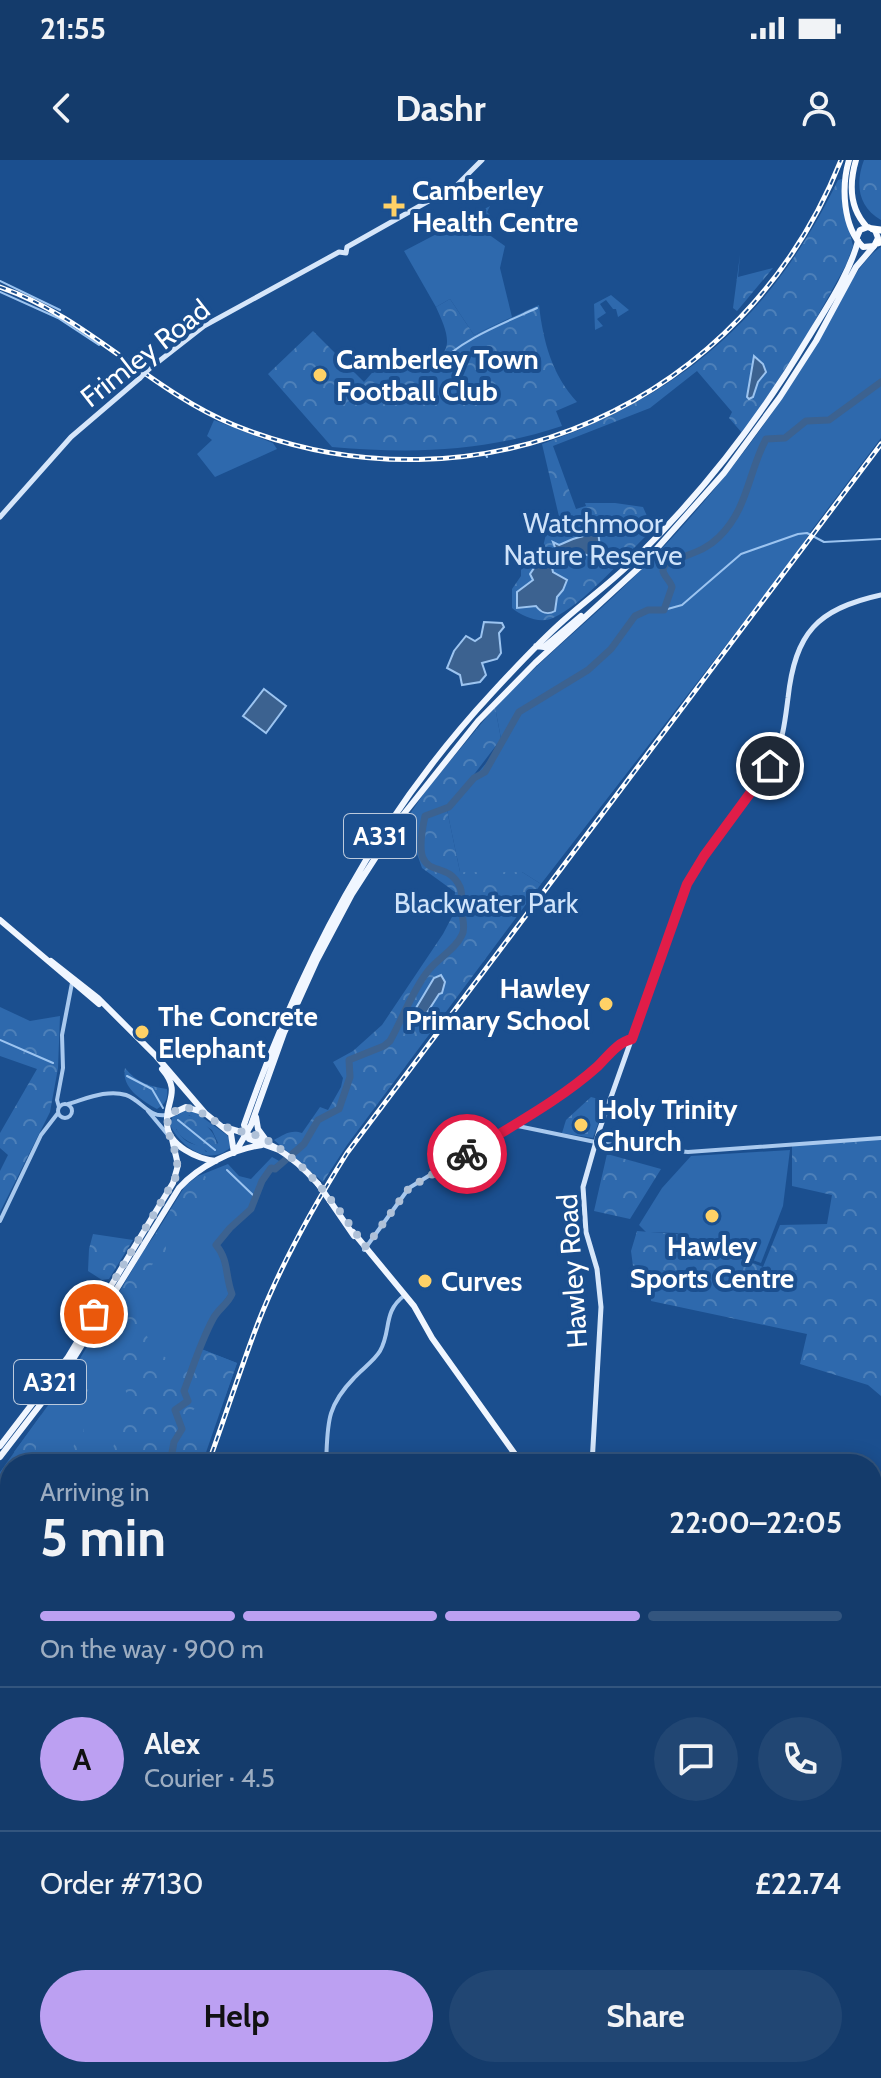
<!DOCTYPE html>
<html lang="en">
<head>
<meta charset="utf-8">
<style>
  body { margin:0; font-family:Cabin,sans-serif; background:#214673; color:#f1f3f6; height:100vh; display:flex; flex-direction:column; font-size:30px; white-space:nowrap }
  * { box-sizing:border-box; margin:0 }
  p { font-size:26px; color:#9dadc1 }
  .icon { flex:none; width:44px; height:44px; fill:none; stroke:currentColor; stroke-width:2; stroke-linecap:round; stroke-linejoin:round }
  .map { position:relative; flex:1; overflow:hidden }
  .sheet { position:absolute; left:0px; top:1294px; width:882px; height:624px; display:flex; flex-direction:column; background:#143b6b; border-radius:32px 32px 0 0; box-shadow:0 4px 20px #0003,0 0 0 2px #33557e }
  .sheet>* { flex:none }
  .pin { position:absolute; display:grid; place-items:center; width:68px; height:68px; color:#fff; margin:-34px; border:4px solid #fff; border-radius:50%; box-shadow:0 2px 8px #0007 }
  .courier { position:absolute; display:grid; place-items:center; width:80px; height:80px; margin:-40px; border:6px solid #e11d48; border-radius:50%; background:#fff; color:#222; box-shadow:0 2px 10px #0007 }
  .headline em { font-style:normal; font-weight:700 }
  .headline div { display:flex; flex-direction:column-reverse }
  .headline { display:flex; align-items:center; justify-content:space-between; height:136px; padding:0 40px }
  h1 { font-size:52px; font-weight:700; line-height:60px }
  .bar { display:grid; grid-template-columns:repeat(4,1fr); gap:12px 8px; align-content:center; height:96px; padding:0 40px }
  .bar i { height:10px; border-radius:6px; background:#33557e }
  .bar .selected { background:#bca0f2 }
  .bar p { grid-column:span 4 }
  .line { display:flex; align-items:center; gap:20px; padding:0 40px; border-top:2px solid #33557e }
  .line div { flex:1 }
  .round { display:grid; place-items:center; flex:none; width:84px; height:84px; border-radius:42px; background:#214673 }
  .cta { display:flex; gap:16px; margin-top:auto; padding:16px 40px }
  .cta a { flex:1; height:92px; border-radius:48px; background:#bca0f2; color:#111; font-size:32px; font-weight:700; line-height:92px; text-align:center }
  .cta a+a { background:#214673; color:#f1f3f6 }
  .status { display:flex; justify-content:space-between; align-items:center; height:56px; padding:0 40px; background:#143b6b; direction:ltr }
  .status svg { height:22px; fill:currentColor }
  header { display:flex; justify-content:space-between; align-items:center; height:104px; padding:0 40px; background:#143b6b; font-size:36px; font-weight:700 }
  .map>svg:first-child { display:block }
  .green { fill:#2e69ad; fill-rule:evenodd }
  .forest { fill:url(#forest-crowns) }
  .cemetery { fill:url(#cemetery-stones) }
  .water { fill:#3c6290; stroke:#9cc4f0; stroke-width:2 }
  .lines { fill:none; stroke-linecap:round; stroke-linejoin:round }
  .stream { stroke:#9cc4f0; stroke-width:2 }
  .river { stroke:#3c6290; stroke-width:7 }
  .tertiary { stroke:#a9c9ee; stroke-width:4 }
  .secondary { stroke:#d6e6fa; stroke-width:5 }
  .primary { stroke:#f0f6ff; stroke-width:6 }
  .trunk { stroke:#f8faff; stroke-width:6 }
  .motorway { stroke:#fff; stroke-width:7 }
  .rail-casing { stroke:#fff; stroke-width:5 }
  .rail { stroke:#1b4f8f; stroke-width:2; stroke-dasharray:6; stroke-linecap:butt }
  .secondary-bridge { stroke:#d6e6fa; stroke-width:5 }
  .primary-bridge { stroke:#f0f6ff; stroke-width:6 }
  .done { stroke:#afc1d8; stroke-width:8; stroke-dasharray:0 14.4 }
  .route { stroke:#e11d48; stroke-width:10 }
  .poi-dot { fill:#ffd166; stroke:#1b4f8f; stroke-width:3 }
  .labels { text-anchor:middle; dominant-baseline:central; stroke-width:8; stroke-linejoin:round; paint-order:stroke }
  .shield { fill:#1b4f8f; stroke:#bbcadd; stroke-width:2 }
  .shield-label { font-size:26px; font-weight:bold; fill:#fff }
  .poi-label { font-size:28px; font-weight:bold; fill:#fff; stroke:#1b4f8f; text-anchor:start }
  .street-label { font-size:28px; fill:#fff; stroke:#1b4f8f }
  .park-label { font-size:28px; fill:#cfe3fa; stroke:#1b4f8f }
</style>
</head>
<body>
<div class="status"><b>21:55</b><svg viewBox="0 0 49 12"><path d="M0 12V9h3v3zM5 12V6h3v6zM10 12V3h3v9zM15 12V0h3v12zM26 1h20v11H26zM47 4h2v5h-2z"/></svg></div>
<header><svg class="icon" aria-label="back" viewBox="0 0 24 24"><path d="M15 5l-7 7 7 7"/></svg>Dashr<svg class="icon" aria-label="person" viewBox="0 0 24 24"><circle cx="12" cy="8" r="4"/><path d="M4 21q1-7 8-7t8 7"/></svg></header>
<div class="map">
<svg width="881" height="1918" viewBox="0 0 881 1918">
  <defs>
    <pattern id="forest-crowns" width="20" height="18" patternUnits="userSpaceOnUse" patternTransform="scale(2)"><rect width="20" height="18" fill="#2e69ad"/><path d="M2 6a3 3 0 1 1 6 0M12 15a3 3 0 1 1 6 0" fill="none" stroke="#4d80b9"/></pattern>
    <pattern id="cemetery-stones" width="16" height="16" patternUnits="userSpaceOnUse" patternTransform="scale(2)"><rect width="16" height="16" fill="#2e69ad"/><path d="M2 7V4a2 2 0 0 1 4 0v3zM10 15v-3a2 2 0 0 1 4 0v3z" fill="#4d80b9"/></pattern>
  </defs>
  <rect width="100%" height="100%" fill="#1b4f8f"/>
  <!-- green -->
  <path class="green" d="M490,46L487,52L490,55L481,69L505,86L500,108L512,157L474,175L450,139L436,147L404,91Z
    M881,87V278L811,371L795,396L541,724L522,712H460L447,650L502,584L495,547C543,497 598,454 646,405C708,342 762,273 808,198C826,170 854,103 881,87Z
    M611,135L629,150L618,157L616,149H613L606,140L600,144L606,153L597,159L603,166L595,170L594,144Z
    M214,260L273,283L277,289L215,317L197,294L212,280L207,276Z
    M182,950L195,952L227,975L230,980V988C208,1007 180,986 170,965L173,955ZM189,955L212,970L218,983L206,992L202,986C188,984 183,980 176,969Z
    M790,990L783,1046L761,1103L677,1073L646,1072L639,1065L662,1028L691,996Z
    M272,997L281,1002L270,1007L260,1019L249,1048L227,1069L214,1085C225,1101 224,1117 229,1134L212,1157L199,1188L237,1203L202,1304H10V1754L0,1759V1312L72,1212L144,1090L198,1016L228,1004L239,1016L251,1019Z
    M10,1907L121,1908L127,1912L128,1918H6Z"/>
  <!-- forest -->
  <path class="forest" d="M864,0H881V60C858,47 855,24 864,0Z
    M842,19L843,42L853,86L846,105L807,175L743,274L729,258L732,252L697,211L650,248L553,286L576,349L586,346L585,343H615L643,347L647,356L649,373C624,397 584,444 553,458C540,464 523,457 512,448V429L521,416V410L543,387L546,374L561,365L542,284C684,234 773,155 838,20Z
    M740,95L738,117L773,108L737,151L733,148Z
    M450,139L474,175L539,145C543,181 552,215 577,242L556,251L562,266C483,292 414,294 332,287L268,214L313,171L364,222L378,206V197L394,202L417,192L422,204C458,196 448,173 436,147Z
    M495,547L501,579L447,650L460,712H522L541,724L347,985L323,1022L274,980C283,975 291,969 302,973L320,947L328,950L341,927L343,918L333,902L353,891L382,865L443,774L453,755L455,732L422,708L416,691L394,677L427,629Z
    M0,847L30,861L60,856L58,908L50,952L0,1052V1011L8,995L0,988V973L37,909L0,896Z
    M125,908C136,922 150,927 167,929C168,939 166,943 157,949C142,940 121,928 125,908Z
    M182,954C199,956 219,972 217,990L209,993C195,981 179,984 174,962Z
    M881,977V1236L868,1225L800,1204L807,1174L651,1141L652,1117L633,1106L631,1091L637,1071L677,1074L763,1107L780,1065L827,1064L832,1035L792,1026V986Z
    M607,994L661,1009L630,1059L594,1051Z
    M204,1015L207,1018C202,1043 183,1058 165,1076L166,1089L186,1098L212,1097L219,1101L218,1107L209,1109C196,1099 181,1104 166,1094C134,1103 125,1200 187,1204L198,1188L237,1203L225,1237C198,1245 182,1247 190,1279L204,1283C197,1314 133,1304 108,1304L128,1239L119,1207L121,1183L113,1143L185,1026L198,1016Z
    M93,1074L133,1080L109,1119L102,1120L88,1111L89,1089Z
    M88,1196H91L90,1223L84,1245L83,1291L77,1304H69L80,1262L77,1248Z
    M41,1255L35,1294L37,1304H25L14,1292Z
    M872,1406L881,1409V1710L872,1700Z
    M872,1725L881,1735V1825L876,1827L881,1833V1918H610L595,1914L596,1908H872Z
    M10,1754V1852L0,1883V1759Z"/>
  <!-- cemetery -->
  <path class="cemetery" d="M591,937L606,941L593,978L562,973L566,960Z"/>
  <!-- water -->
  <path class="water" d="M754,196L763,204L766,212L758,222L753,237L749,239L747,237Z
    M599,359L603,360L598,371L601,395C577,401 573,375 551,403L553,412L567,420L563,430L557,437L555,451C548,455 541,453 536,446L517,448V432L533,420L530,414C538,400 545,397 556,390L553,382L559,385C564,383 568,381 573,379C592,373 588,378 599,359Z
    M484,462L502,463L504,467L499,473L501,493L497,499L482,503L486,515L480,522L462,525L460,515L447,508L454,491L466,476L475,481L481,477Z
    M264,529L286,546L266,573L243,556Z
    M441,815L445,822L442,833L439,834L423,859L417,860L413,853L434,818Z"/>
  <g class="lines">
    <!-- stream -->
    <path class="stream" d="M0,121L60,150
      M0,132L58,158L99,185
      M434,208C461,179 502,164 537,148
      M486,295L487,297
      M664,450L682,445L741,394L798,374L807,373L824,382L881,379
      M0,880L53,903
      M127,916L152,929L163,948
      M178,960L215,990
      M227,1010L255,1037
      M0,1412L10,1417
      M0,1768L10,1764"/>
    <!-- river -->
    <path class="river" d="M170,1304L174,1282L182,1269L175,1250L188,1241L184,1231C193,1207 201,1181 213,1159C218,1149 228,1144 232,1134C225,1116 229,1100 216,1085L230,1068L251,1049L262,1021L271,1008L275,1009L304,984L318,960L339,949L350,917L349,900L384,886L390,881C403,858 412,831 428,811C438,798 455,790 462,775C466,768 462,759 462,751C461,743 463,734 460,727C445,694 409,729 425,656L449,647L474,618L485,612L519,552L588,510L611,489L635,456L648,450H664L672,427C671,422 664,416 663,411C663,407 666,403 670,402C688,394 704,392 719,377C748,349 748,313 766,279L785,278L806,261L829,260L881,222
      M15,1918L18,1908"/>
    <!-- tertiary -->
    <path class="tertiary" d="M58 951a7 7 0 1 1 14 0a7 7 0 1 1-14 0Z
      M68,944C86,939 107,929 126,935C141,940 149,958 166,955
      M59,947L57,940L63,908L62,875L72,823
      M148,951L168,975
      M513,965L605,984L688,992L881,978
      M0,1061L41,975L58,953
      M364,1090L409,1028L542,946L589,913L623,882L632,879
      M326,1304C328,1265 325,1248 354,1218C362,1209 374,1201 380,1191C392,1170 382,1152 405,1135
      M292,1908L319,1913L328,1918
      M285,1918L288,1908
      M332,1918L337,1908"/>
    <!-- secondary -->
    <path class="secondary" d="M149,209L204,166L339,92L346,93L347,87L457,25L482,0
      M0,357L71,277L140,218
      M592,1304L601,1147L597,1109L586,1072L583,1027L599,971L684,731C706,684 746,649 771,604C783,583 785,561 788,538C795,473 817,449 881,435
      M614,1918V1908"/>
    <!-- primary -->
    <path class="primary" d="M536,486L544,487L581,456
      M0,760L99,844
      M51,801L98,838L156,896L205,953
      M162,909C182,932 165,941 167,964C168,986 198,999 216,1001
      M169,955L186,947L205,953L231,974L234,993
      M256,957L258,969L266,980
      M224,967C263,977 291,993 318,1024
      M279,990L249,979L244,965C300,804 375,659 492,533C515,508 538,483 564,460C588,439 614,420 637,397C703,332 761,257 808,178C826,148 849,115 858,81
      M236,991L251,965L284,873L317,800L352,734L403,655L478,561L535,503L643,404L724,313L780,237L816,181L856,107L874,86
      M330,1041L354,1076
      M353,1072L414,1146L432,1178L522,1304
      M0,1286L68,1197L173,1023L178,1005L172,979
      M0,1297L64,1214L179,1028C199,1006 233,989 262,985
      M872,1705L881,1715
      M872,1716L881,1726"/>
    <!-- trunk -->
    <path class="trunk" d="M849,0C841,27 843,67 863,87L874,86L878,78L875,70L868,67L860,70L857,77
      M856,0C849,24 849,48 867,67"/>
    <!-- motorway -->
    <path class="motorway" d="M873,69L881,70
      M877,83L881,82"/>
    <!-- rail casing -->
    <g class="rail-casing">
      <path id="rail" d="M0,127C87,157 149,230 234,265C479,364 745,243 841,0
        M208,1304C225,1257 240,1210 258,1163C281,1104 313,1047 347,993L881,284
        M0,1915L10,1886"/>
    </g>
    <!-- rail -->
    <use href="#rail" class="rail"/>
    <!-- secondary-bridge -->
    <path class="secondary-bridge" d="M140,218L149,209"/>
    <!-- primary-bridge -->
    <path class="primary-bridge" d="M318,1024L330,1041"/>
  </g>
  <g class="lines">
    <!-- done -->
    <path class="done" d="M94,1154L175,1019C184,991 162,977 169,955C191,938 204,957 224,966C237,972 252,972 265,979C308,1003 338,1049 366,1087L409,1028L467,994"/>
    <!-- route -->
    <path class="route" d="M467,994C511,966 559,941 598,906C608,896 618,882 632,879L687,724L704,696L770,606"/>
  </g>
  <!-- markers -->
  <g class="poi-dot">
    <path d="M390 34h8v8h8v8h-8v8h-8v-8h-8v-8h8z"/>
    <circle cx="320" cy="215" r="8"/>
    <circle cx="606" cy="844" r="8"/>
    <circle cx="142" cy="872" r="8"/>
    <circle cx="581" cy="965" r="8"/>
    <circle cx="712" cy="1056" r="8"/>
    <circle cx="425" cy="1121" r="8"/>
  </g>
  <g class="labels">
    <!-- shield labels -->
    <g class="shield">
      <rect x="344" y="654" width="72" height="44" rx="6"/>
      <rect x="14" y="1200" width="72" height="44" rx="6"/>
    </g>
    <g class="shield-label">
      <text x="380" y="676">A331</text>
      <text x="50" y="1222">A321</text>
    </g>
    <!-- poi labels -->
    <g class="poi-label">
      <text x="412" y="30">Camberley<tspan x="412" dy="32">Health Centre</tspan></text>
      <text x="336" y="199">Camberley Town<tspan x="336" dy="32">Football Club</tspan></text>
      <text x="590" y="828" text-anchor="end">Hawley<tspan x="590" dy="32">Primary School</tspan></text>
      <text x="158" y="856">The Concrete<tspan x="158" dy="32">Elephant</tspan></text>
      <text x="597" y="949">Holy Trinity<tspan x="597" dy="32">Church</tspan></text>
      <text x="712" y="1086" text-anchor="middle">Hawley<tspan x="712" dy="32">Sports Centre</tspan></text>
      <text x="441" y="1121">Curves</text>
    </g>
    <!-- street labels -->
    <g class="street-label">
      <text transform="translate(145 193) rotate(-38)">Frimley Road</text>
      <text transform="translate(572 1111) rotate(-94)">Hawley Road</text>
    </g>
    <!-- park labels -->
    <g class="park-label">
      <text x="593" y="363">Watchmoor<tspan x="593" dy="32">Nature Reserve</tspan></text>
      <text x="486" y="743">Blackwater Park</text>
    </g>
  </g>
</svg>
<div class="pin" style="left:94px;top:1154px;background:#ea580c"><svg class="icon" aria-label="bag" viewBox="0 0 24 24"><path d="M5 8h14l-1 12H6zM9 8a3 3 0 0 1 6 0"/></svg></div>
<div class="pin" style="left:770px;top:606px;background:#1f2937"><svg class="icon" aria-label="home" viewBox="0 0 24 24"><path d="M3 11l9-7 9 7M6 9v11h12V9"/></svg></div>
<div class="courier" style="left:467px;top:994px"><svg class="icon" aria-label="bike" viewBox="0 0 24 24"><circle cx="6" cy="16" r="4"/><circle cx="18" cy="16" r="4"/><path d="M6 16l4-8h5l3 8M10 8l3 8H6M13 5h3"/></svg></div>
<section class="sheet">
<div class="headline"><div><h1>5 min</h1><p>Arriving in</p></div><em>22:00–22:05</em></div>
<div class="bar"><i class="selected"></i><i class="selected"></i><i class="selected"></i><i></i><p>On the way · 900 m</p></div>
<div class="line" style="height:144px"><b class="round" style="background:#bca0f2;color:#111">A</b><div><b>Alex</b><p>Courier · 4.5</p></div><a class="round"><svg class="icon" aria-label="chat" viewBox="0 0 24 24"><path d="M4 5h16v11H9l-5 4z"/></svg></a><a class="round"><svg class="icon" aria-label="phone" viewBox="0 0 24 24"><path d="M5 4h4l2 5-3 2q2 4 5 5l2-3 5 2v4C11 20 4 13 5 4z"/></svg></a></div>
<div class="line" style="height:104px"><div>Order #7130</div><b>£22.74</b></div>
<div class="cta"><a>Help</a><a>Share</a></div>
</section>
</div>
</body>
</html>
